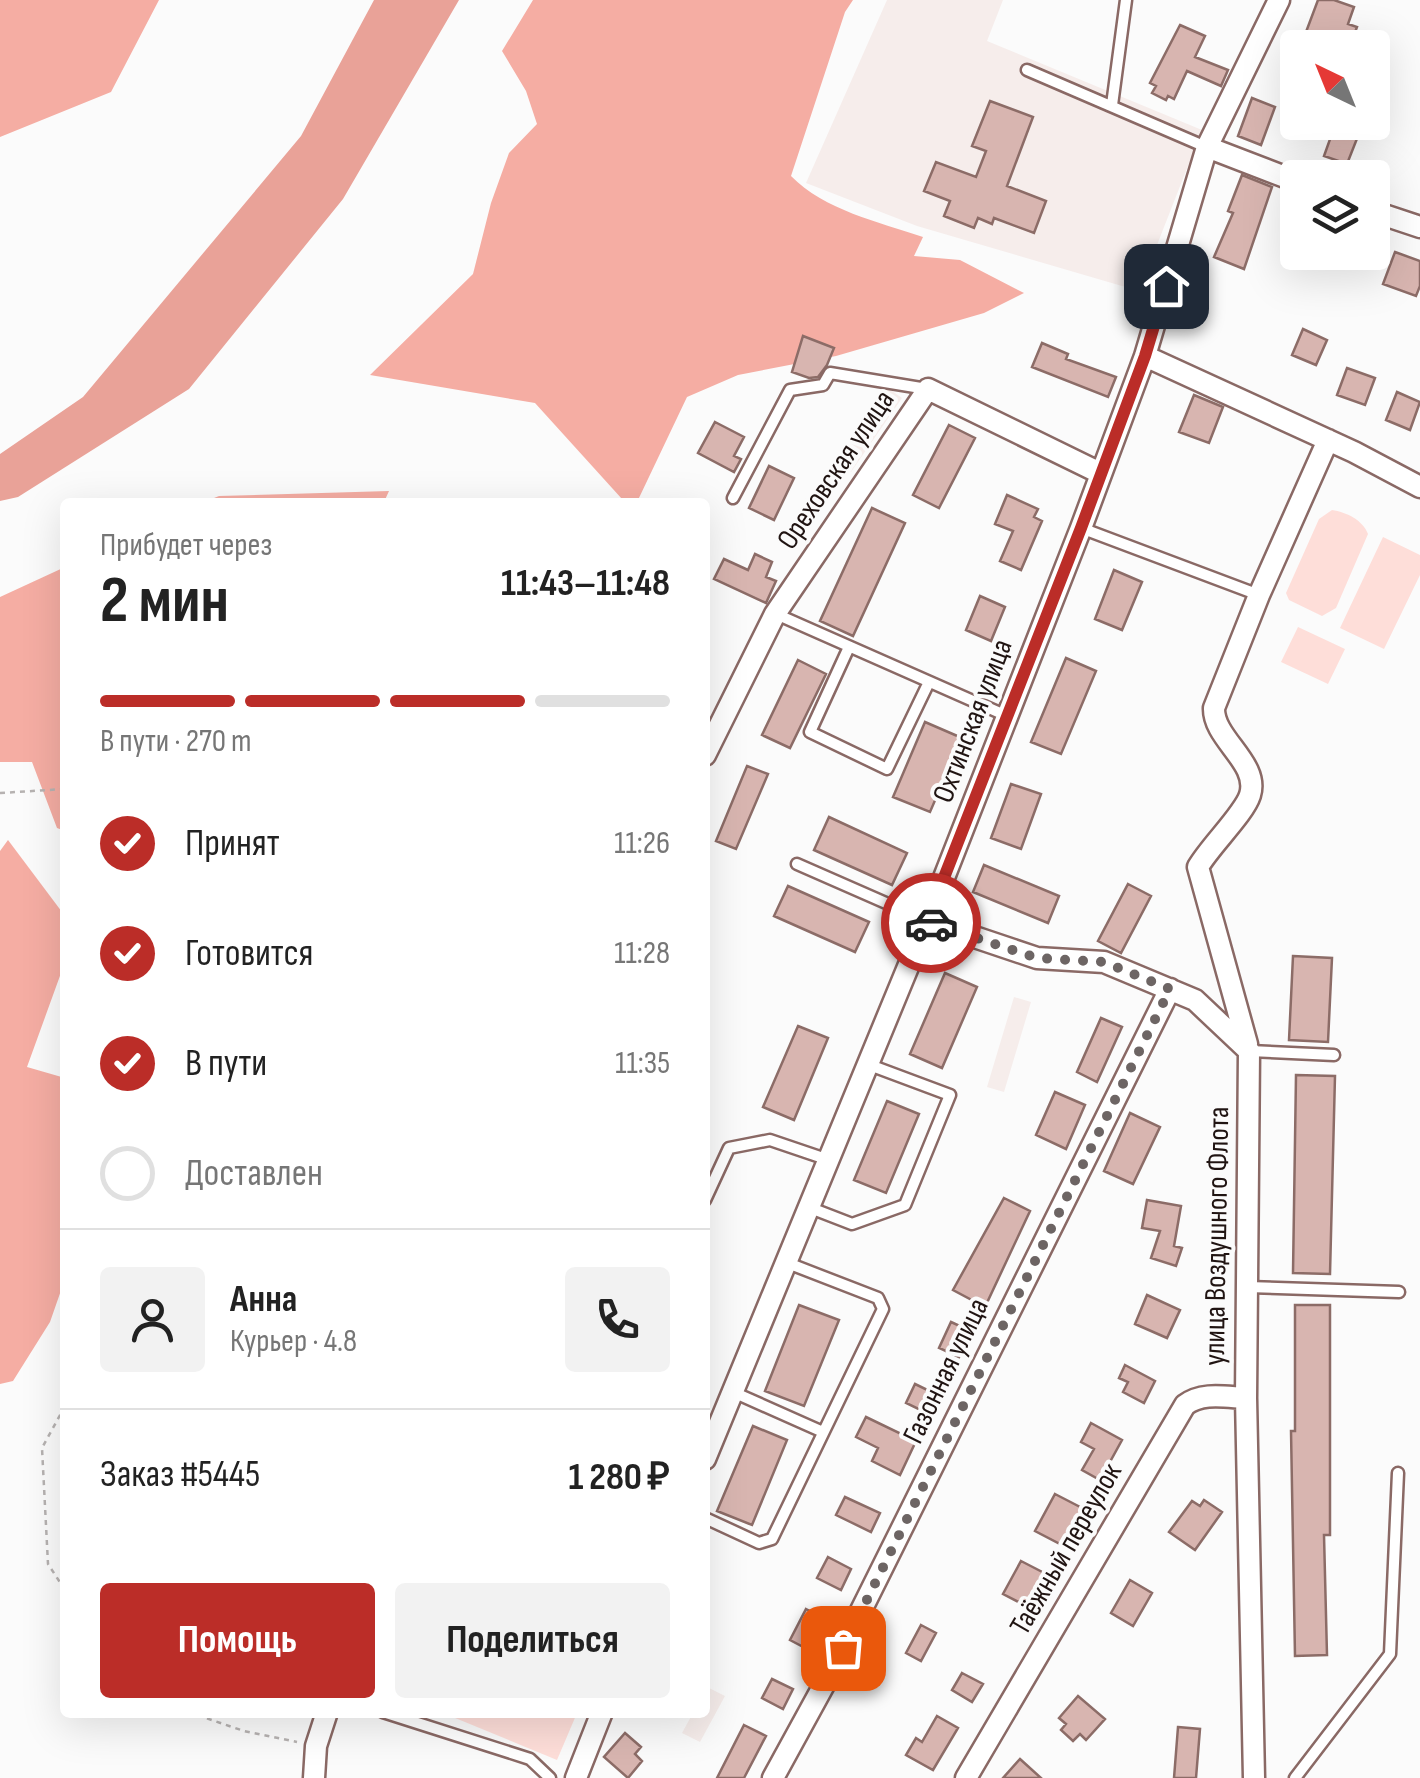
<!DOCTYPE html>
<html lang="ru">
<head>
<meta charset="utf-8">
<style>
  body { margin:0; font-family:"Sofia Sans Condensed",sans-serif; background:#f2f2f2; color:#222; height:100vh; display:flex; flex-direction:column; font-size:38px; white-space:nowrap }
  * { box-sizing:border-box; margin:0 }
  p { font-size:32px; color:#767676 }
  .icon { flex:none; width:55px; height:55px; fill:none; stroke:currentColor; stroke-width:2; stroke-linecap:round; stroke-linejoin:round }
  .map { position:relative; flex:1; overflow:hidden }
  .panel { position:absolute; left:60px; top:498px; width:650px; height:1220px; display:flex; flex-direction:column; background:#fff; border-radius:10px; box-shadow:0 10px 40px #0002 }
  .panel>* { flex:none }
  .needle { width:65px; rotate:317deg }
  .tools { position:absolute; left:1280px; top:30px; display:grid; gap:20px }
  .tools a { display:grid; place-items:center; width:110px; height:110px; border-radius:10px; background:#fff; box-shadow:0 10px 40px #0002; font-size:50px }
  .pin { position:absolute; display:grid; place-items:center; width:85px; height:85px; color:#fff; margin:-42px; border-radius:20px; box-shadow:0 5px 15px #0006 }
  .courier { position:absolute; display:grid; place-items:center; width:100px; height:100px; margin:-50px; border:8px solid #bb2d28; border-radius:50%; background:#fff; color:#222; box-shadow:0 2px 12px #0007 }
  .summary em { font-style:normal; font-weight:700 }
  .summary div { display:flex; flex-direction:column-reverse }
  .summary { display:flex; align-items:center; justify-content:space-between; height:170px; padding:0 40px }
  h1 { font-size:65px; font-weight:700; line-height:75px }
  .bar { display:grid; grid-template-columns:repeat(4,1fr); gap:15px 10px; align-content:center; height:120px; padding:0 40px }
  .bar i { height:12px; border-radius:8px; background:#e0e0e0 }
  .bar .selected { background:#bb2d28 }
  .bar p { grid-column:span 4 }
  .line { display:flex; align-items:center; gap:25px; padding:0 40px; border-top:2px solid #e0e0e0 }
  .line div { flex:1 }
  .round { display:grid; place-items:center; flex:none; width:105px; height:105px; border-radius:10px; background:#f2f2f2 }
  ol { padding:0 40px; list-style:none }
  li { display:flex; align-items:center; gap:30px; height:110px }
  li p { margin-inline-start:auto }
  li .icon { padding:10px; border-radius:50%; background:#bb2d28; color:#fff; stroke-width:4 }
  li:last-child { color:#767676 }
  li i { width:55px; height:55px; border:5px solid #e0e0e0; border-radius:50% }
  .primary-button { display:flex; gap:20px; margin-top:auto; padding:20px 40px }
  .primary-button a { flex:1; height:115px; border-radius:10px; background:#bb2d28; color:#fff; font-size:40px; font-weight:700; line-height:115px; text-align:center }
  .primary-button a+a { background:#f2f2f2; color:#222 }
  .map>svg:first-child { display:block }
  .built { fill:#f6edeb }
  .green { fill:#feded9 }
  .forest { fill:#f5ada3 }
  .water { fill:#e9a298 }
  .building { fill:#d8b5b0; stroke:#8c6c67; stroke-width:2.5 }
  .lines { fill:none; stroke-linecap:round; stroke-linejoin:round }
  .service-casing { stroke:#8a6965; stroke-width:15 }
  .minor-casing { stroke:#8a6965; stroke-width:25 }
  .path { stroke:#b6b2b1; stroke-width:2.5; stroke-dasharray:5 5; stroke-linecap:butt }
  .service { stroke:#fff; stroke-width:10 }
  .minor { stroke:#fff; stroke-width:20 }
  .done { stroke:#6d6564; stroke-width:10; stroke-dasharray:0 18 }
  .route { stroke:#bb2d28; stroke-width:12 }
  .labels { text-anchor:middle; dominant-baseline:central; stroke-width:8; stroke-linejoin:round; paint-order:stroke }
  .street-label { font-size:30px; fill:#201412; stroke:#fbfbfb }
</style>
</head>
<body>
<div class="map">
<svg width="1420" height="1778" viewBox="0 0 1420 1778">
  <rect width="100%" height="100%" fill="#fbfbfb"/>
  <!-- built -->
  <path class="built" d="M887,0H1003L987,41L1202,130L1139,291L917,226L806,183Z
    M888,388L902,398L851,472L837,462Z
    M1014,997L1031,1002L1004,1092L987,1087Z
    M707,1687L725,1696L700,1742L682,1733L693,1713L705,1712Z"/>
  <!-- green -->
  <path class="green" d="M1332,510C1346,512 1363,520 1368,534L1336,608L1322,616L1289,600L1286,593L1319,519Z
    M1383,537L1420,555V575L1384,649L1340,628Z
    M1298,627L1345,649L1328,684L1281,662Z
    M443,1713H577L557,1760Z"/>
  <!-- forest -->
  <path class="forest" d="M0,0H159L111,92L0,137Z
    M533,0H853L845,12L791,176C824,210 879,222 923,237L914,256L960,260L1024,293L984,313L836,356L738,375L687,397L638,500L622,499L535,403L370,375L473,274L491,203L509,153L537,124L526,91L502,51Z
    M389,491L384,502H204L219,496Z
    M65,567V831L57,828L32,762H0V597Z
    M8,840L65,916V962L27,1067L65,1078V1279L50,1322L13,1381L0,1384V851Z"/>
  <!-- water -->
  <path class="water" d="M374,0H459L343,199L189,389L18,497L0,501V454L83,397L301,136Z"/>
  <!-- building -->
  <path class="building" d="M1318,0H1334L1354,7L1348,24L1357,27L1349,48L1328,41L1324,48L1303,40Z
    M1180,25L1205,36L1195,57L1228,70L1221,86L1187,71L1174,99L1168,96L1166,100L1152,93L1156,86L1150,83Z
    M1252,98L1275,107L1261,145L1238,136Z
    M990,101L1033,117L1007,186L1046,201L1034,233L994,218L992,224L978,218L974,228L944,216L950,201L924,191L936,162L976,177L986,151L972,146Z
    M1334,128L1358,136L1347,164L1324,156Z
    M1242,175L1272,187L1244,269L1214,257L1233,213L1228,211Z
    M1319,252H1361L1356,268Z
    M1395,252L1420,261V286L1416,296L1383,284Z
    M1303,329L1327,340L1316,365L1292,355Z
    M803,336L834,348L827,365L818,377L809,378L792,372Z
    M1042,343L1068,354L1066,359L1116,377L1108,397L1032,367Z
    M1347,368L1375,378L1365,405L1337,395Z
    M1397,392L1420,402L1410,430L1386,420Z
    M1194,395L1223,407L1209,443L1179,432Z
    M715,422L744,437L734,456L741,459L734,472L698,453Z
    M949,425L975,438L939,508L913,495Z
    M769,466L794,478L774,520L749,508Z
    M1007,495L1038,509L1034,517L1042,521L1021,570L1000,561L1013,531L995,524Z
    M872,508L905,523L853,636L820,621Z
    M755,554L772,562L766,577L776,581L766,603L714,579L724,559L748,570Z
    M1114,570L1142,582L1122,630L1095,619Z
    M980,596L1005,607L991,641L966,630Z
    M1066,658L1096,671L1061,754L1031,742Z
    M798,660L826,674L790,748L762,735Z
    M925,722L962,738L930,812L893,797Z
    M747,766L768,774L736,849L716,841Z
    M1011,784L1041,794L1021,849L991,838Z
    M829,817L907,853L892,885L814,850Z
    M984,865L1059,896L1048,923L973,892Z
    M1128,884L1151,896L1121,953L1098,941Z
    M788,886L869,922L855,952L774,916Z
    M1293,956L1332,958L1328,1042L1289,1040Z
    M945,973L977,987L942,1068L910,1054Z
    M1101,1018L1122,1027L1097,1082L1077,1072Z
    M798,1026L828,1038L794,1120L763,1107Z
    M1296,1075L1335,1076L1330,1274L1293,1273Z
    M1055,1092L1085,1105L1066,1149L1036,1135Z
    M887,1101L919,1114L886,1193L854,1180Z
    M1130,1113L1160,1127L1133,1184L1104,1171Z
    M1004,1198L1030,1211L985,1307L953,1290Z
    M1147,1200L1181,1206L1174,1246L1182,1248L1176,1266L1151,1258L1160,1231L1142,1228Z
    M1147,1295L1180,1310L1167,1338L1135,1324Z
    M799,1305L839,1320L804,1406L765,1391Z
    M1295,1305H1330V1535H1324L1327,1655L1295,1656L1291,1431H1295Z
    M951,1322L971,1331L959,1357L939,1348Z
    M1125,1365L1155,1381L1144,1403L1123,1392L1128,1382L1119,1378Z
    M915,1384L940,1396L931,1415L906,1403Z
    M866,1417L916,1441L900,1475L872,1461L878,1448L856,1437Z
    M1091,1423L1122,1440L1100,1480L1082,1470L1094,1449L1081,1442Z
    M753,1426L787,1440L752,1525L717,1511Z
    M1055,1494L1082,1508L1062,1545L1035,1531Z
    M845,1497L880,1513L871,1532L836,1515Z
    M1204,1500L1222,1512L1195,1550L1169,1532L1192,1501L1200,1506Z
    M828,1557L851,1569L841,1590L817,1578Z
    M1021,1561L1050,1576L1032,1609L1003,1594Z
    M1130,1580L1152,1593L1133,1626L1111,1613Z
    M806,1609L822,1617L819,1623L826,1626L813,1652L790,1640Z
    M921,1625L936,1633L921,1661L906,1653Z
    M962,1673L983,1684L972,1702L952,1690Z
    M772,1679L793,1689L783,1709L762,1698Z
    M1078,1696L1105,1719L1086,1740L1080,1734L1073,1741L1061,1730L1066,1724L1059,1718Z
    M937,1716L958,1728L933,1770L906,1755L916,1738L922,1742Z
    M744,1725L766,1736L744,1778H717Z
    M1178,1727L1200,1729L1196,1778H1174Z
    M625,1733L641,1747L635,1754L642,1761L628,1778L604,1757Z
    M1020,1759L1041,1778H1003Z"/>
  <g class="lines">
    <!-- service casing -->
    <g class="service-casing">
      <path id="service" d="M1027,70L1206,147
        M1112,105L1126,0
        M733,498L790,390L823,385L830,373L927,389
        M1081,528L1259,595
        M776,614L1007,716
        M849,647L810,732L887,769L929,682
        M797,864L927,921
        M1250,1051L1334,1055
        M705,1200L729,1148L770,1140L826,1159
        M808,1207L852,1224L905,1205L950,1095L867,1064
        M1248,1287L1399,1292
        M733,1392L823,1432
        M705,1518L759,1543L772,1539L883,1309L878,1298L785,1262
        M383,1712L530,1759L550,1778
        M1295,1778L1390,1654L1398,1473"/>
    </g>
    <!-- minor casing -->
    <g class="minor-casing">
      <path id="minor" d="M1207,147L1298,182
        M1372,211L1420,227
        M1145,356L1354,452L1420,487
        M705,755L775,614L928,389L1100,473
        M927,921L1037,958L1104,962L1195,1000L1249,1051L1246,1398L1254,1778
        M1247,1044L1198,867C1210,846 1244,814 1250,795C1260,763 1213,739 1214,708L1259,595L1328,440
        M705,1459L927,921L1081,528L1145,356L1207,147L1279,0
        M314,1778L316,1746L327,1712
        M576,1778L602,1712
        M773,1778L825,1683L1170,989
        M966,1778L1185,1405C1202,1392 1225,1397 1246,1398"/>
    </g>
    <!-- path -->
    <path class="path" d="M0,793L65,789
      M65,1406L42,1448L48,1564L65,1590
      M188,1712L244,1731L297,1742"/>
    <!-- service -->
    <use href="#service" class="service"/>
    <!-- minor -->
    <use href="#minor" class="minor"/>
  </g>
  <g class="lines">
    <!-- done -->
    <path class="done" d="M843,1648L1170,989L1104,962L1037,958L931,923"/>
    <!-- route -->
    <path class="route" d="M931,923L927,921L1081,528L1145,356L1166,286"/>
  </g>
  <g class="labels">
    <!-- street labels -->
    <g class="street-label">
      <text transform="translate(836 470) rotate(-56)">Ореховская улица</text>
      <text transform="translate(973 721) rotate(-69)">Охтинская улица</text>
      <text transform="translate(1217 1236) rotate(-89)">улица Воздушного Флота</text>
      <text transform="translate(946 1371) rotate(-64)">Газонная улица</text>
      <text transform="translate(1066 1549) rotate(-60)">Таёжный переулок</text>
    </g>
  </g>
</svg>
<div class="tools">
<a><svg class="needle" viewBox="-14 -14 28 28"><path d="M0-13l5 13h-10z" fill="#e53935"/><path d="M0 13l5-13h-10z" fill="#767676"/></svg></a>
<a><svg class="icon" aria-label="layers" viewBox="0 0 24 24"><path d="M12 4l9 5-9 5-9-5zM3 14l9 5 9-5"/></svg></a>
</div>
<div class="pin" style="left:843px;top:1648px;background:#ea580c"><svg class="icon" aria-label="bag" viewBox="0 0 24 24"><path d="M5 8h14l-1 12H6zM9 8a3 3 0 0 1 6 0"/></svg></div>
<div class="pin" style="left:1166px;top:286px;background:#1f2937"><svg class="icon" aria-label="home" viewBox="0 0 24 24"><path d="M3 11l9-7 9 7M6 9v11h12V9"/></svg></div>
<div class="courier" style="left:931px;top:923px"><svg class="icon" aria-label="car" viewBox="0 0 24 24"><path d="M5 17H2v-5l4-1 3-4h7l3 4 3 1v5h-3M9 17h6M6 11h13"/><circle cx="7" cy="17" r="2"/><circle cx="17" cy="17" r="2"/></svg></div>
<section class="panel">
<div class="summary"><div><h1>2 мин</h1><p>Прибудет через</p></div><em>11:43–11:48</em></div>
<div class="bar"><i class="selected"></i><i class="selected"></i><i class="selected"></i><i></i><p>В пути · 270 m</p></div>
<ol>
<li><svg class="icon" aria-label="check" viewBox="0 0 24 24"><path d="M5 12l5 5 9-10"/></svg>Принят<p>11:26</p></li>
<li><svg class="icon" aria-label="check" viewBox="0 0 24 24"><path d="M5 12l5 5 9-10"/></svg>Готовится<p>11:28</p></li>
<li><svg class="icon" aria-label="check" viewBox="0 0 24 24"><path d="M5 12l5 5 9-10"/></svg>В пути<p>11:35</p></li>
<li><i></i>Доставлен</li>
</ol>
<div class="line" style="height:180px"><a class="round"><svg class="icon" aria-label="person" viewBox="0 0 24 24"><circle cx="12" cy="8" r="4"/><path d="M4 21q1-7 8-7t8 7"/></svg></a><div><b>Анна</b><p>Курьер · 4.8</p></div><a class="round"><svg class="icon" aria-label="phone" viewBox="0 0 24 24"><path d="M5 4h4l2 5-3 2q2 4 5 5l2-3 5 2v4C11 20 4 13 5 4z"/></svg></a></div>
<div class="line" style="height:130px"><div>Заказ #5445</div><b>1 280 ₽</b></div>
<div class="primary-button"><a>Помощь</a><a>Поделиться</a></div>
</section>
</div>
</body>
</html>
